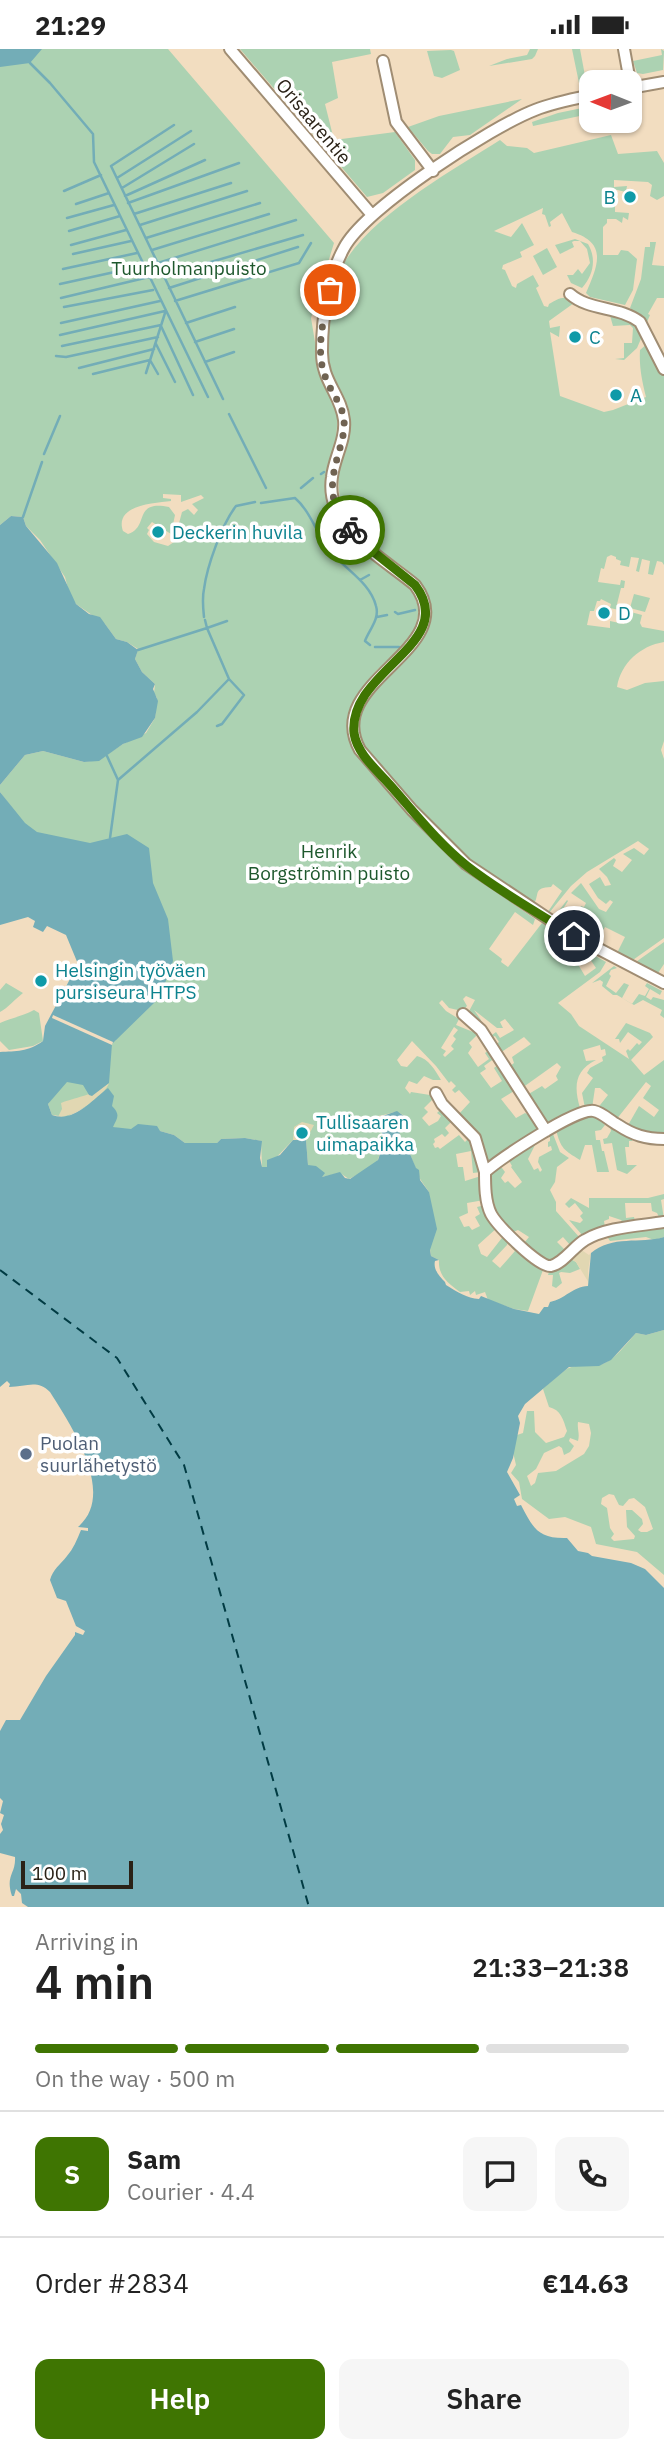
<!DOCTYPE html>
<html lang="en">
<head>
<meta charset="utf-8">
<style>
  body { margin:0; font-family:"IBM Plex Sans",sans-serif; background:#f6f6f6; color:#222; height:100vh; display:flex; flex-direction:column; font-size:26px; white-space:nowrap }
  * { box-sizing:border-box; margin:0 }
  p { font-size:23px; color:#767676 }
  .icon { flex:none; width:38px; height:38px; fill:none; stroke:currentColor; stroke-width:2; stroke-linecap:round; stroke-linejoin:round }
  .map { position:relative; height:1858px; overflow:hidden }
  .details { display:flex; flex-direction:column; background:#fff; flex:1 }
  .details>* { flex:none }
  .needle { width:46px; rotate:271deg }
  .fabs { position:absolute; left:579px; top:21px; display:grid; gap:14px }
  .fabs a { display:grid; place-items:center; width:63px; height:63px; border-radius:14px; background:#fff; box-shadow:0 2px 5px #0004; font-size:35px }
  .scale { position:absolute; left:21px; bottom:18px; width:112px; box-sizing:border-box; padding-left:7px; border:4px solid #2a2217; border-top:0; font-size:19px; line-height:24px; white-space:nowrap; color:#2a2217; -webkit-text-stroke:5px #fff; paint-order:stroke }
  .pin { position:absolute; display:grid; place-items:center; width:60px; height:60px; color:#fff; margin:-30px; border:4px solid #fff; border-radius:50%; box-shadow:0 2px 7px #0007 }
  .courier { position:absolute; display:grid; place-items:center; width:70px; height:70px; margin:-35px; border:5px solid #3f7502; border-radius:50%; background:#fff; color:#222; box-shadow:0 2px 9px #0007 }
  .summary em { font-style:normal; font-weight:600 }
  .summary div { display:flex; flex-direction:column-reverse }
  .summary { display:flex; align-items:center; justify-content:space-between; height:119px; padding:0 35px }
  h1 { font-size:46px; font-weight:600; line-height:52px }
  .bar { display:grid; grid-template-columns:repeat(4,1fr); gap:10px 7px; align-content:center; height:84px; padding:0 35px }
  .bar i { height:9px; border-radius:5px; background:#e0e0e0 }
  .bar .current { background:#3f7502 }
  .bar p { grid-column:span 4 }
  .line { display:flex; align-items:center; gap:18px; padding:0 35px; border-top:2px solid #e0e0e0 }
  .line div { flex:1 }
  .round { display:grid; place-items:center; flex:none; width:74px; height:74px; border-radius:14px; background:#f6f6f6 }
  .button { display:flex; gap:14px; margin-top:auto; padding:14px 35px }
  .button a { flex:1; height:80px; border-radius:14px; background:#3f7502; color:#fff; font-size:28px; font-weight:600; line-height:80px; text-align:center }
  .button a+a { background:#f6f6f6; color:#222 }
  .status { display:flex; justify-content:space-between; align-items:center; height:49px; padding:0 35px; background:#fff; direction:ltr }
  .status svg { height:19px; fill:currentColor }
  .map>svg:first-child { display:block }
  .green { fill:#acd2b2; fill-rule:evenodd }
  .sand { fill:#e1d7b2 }
  .water { fill:#73adb7 }
  .pier { fill:#f2ddc0 }
  .lines { fill:none; stroke-linecap:round; stroke-linejoin:round }
  .stream { stroke:#73adb7; stroke-width:2.5 }
  .ferry { stroke:#013b43; stroke-width:2; stroke-dasharray:9 7; stroke-linecap:butt }
  .minor-casing { stroke:#a08d73; stroke-width:14 }
  .minor { stroke:#fff; stroke-width:10 }
  .done { stroke:#706352; stroke-width:7; stroke-dasharray:0 12.6 }
  .route { stroke:#3f7502; stroke-width:9 }
  .culture-dot { fill:#0f9aa8; stroke:#fff; stroke-width:2.5 }
  .service-dot { fill:#5c6f8a; stroke:#fff; stroke-width:2.5 }
  .labels { text-anchor:middle; dominant-baseline:central; stroke-width:7; stroke-linejoin:round; paint-order:stroke }
  .street-label { font-size:19px; fill:#2a2217; stroke:#fff }
  .culture-label { font-size:19px; fill:#0d838f; stroke:#fff; text-anchor:start }
  .park-label { font-size:19px; fill:#1e582d; stroke:#fff }
  .service-label { font-size:19px; fill:#4e5e75; stroke:#fff; text-anchor:start }
</style>
</head>
<body>
<div class="status"><b>21:29</b><svg viewBox="0 0 49 12"><path d="M0 12V9h3v3zM5 12V6h3v6zM10 12V3h3v9zM15 12V0h3v12zM26 1h20v11H26zM47 4h2v5h-2z"/></svg></div>
<div class="map">
<svg width="664" height="1858" viewBox="0 0 664 1858">
  <rect width="100%" height="100%" fill="#f2ddc0"/>
  <!-- green -->
  <path class="green" d="M18,0H168L334,194L311,269L321,329L338,362L336,392L326,430L327,447L336,469L410,537L419,559L416,580L406,595L377,621L361,642L367,645C385,622 426,599 430,569C436,522 380,511 356,481C334,455 336,427 344,396C345,388 349,379 349,370C348,350 330,336 326,318C323,304 327,284 329,270C332,255 333,238 339,224C361,172 453,121 500,91L507,97L527,99L534,104L611,86L618,105L657,102L664,114V147L657,151L650,147L652,136L648,133L614,131V138L627,137L626,143L613,140L615,144V163L629,164L628,171L623,168L622,174L616,170H607V174L603,178V206H618L621,201L628,202L637,210L633,241L625,256L590,248L586,244C598,216 608,194 572,183L562,164L550,173L551,177L549,178L545,166L542,165L543,159L494,182L511,188L522,174L534,196L520,203L522,208L503,216L502,220L505,221L512,237L516,239L517,235L533,226L539,237L536,239L544,257L548,258L549,255C560,249 565,245 574,254L549,272L550,279L560,277L559,288L550,283L560,347L604,363L613,361L646,348C642,332 639,318 640,301L647,295L664,326V516L662,513L657,512L653,526L648,525L650,512L642,510L639,523L636,522L639,509L631,508L629,518L620,516L621,512L616,510V508L611,506L607,508L604,520L601,519L598,533L620,536L621,531L625,532L624,539H621L617,555L620,556L619,561L610,559L611,555L601,550L600,552H597L594,562H590L587,576L610,579V572L624,575L627,562L642,566L640,574L642,578L664,582V593C640,597 621,614 617,638L627,641L645,634L664,632V692L661,701L664,710V889L630,913L616,906L625,888L605,878L601,885L593,881L588,890L554,868L567,851L568,852L561,863L570,872L581,857L584,858L586,854L571,844L581,834L599,860L606,863L613,853L610,851L606,855L598,849L589,835L600,828L605,837L611,836L607,828L599,820L614,809L616,811L613,817L622,823L632,811L623,805L634,799L644,806L649,800L638,792L587,823L571,837L549,864H547L562,842L553,835L551,838C533,839 540,844 534,855L518,846L512,854L535,870L533,876L515,863L489,900L502,910L501,913L508,918L542,874L581,900L573,907L585,927L596,919L590,910L592,905L606,913L600,923L558,954L571,965L579,977L629,1010L626,1002L628,1000L630,1002L637,994L639,996L642,993L628,983L620,994L619,990H615L626,974L650,984L653,988L631,1011L644,1026L664,1011V1087L646,1088L627,1078L639,1057L654,1068L659,1061L643,1049L651,1037L646,1033L616,1071L597,1060L608,1046L600,1039H595L592,1059H585L582,1044L593,1029L587,1024L590,1019L603,1012L602,1008L606,1006L605,1000L601,1001L600,996L583,1001L586,1012L596,1011C574,1022 574,1038 580,1059L546,1076L527,1046L542,1037L545,1040L558,1031L556,1027L561,1018L557,1014L522,1039L509,1018L514,1014L512,1008L531,995L524,988L500,1004L495,996L499,993L495,987L490,989L486,984L488,982L492,986L496,983L500,989L514,981L505,970L500,973L503,979H497L474,961L481,971L482,977L468,964L475,951L466,947L463,950L467,957L462,962L449,959L442,951L439,954L446,962L459,970L456,976L478,985L469,994L472,998L468,1004L478,1018L489,1010L485,1004L489,1001L495,1009L484,1017L486,1020L480,1024L491,1039L502,1032L494,1019L499,1015L525,1053L521,1055L514,1042L501,1050L516,1069L525,1064L537,1071L540,1080L488,1113L458,1066L470,1053L459,1041L455,1044L452,1041L456,1037L451,1032L449,1034L436,1017L412,992L397,1011L401,1017L407,1018L417,1007C429,1010 435,1021 441,1031H433L424,1027L417,1035L409,1032L405,1039L410,1045L411,1043L430,1046L434,1049L424,1059L428,1063L422,1069L429,1077L438,1072L441,1067L437,1064L442,1059L452,1072L445,1079L449,1084L445,1088L442,1085L434,1090L435,1093L433,1095L435,1099L438,1098L440,1100L459,1086L465,1093L469,1089L473,1091L481,1123L473,1124L471,1102L456,1105L458,1118H463L465,1132L481,1127L484,1151L467,1154L468,1164L459,1168L464,1178L469,1177L472,1181L480,1177L475,1168L480,1165L477,1158L485,1156L498,1178L478,1196L481,1205L487,1208L505,1185L509,1189L507,1196L492,1212L500,1219L515,1202L511,1198L515,1195L543,1221L528,1262L514,1260L488,1251L485,1243L476,1246L475,1242L470,1246L469,1242L460,1243C448,1234 438,1227 439,1211L431,1207L430,1200L429,1143L420,1130L407,1098L398,1086L409,1071C396,1058 393,1065 378,1067V1078L385,1090L376,1116L349,1130L340,1124L322,1128L308,1116L306,1091H293L267,1118H262L261,1092L245,1089L221,1090L217,1094H185L174,1086L160,1082L120,1080L112,1078L85,1058L66,1068L52,1066L48,1055L62,1036L116,991L37,792L0,743V736L25,706L43,702L84,713L99,711L123,695L146,684L155,669L157,649L154,644L155,635L142,623L135,610L138,600L127,593L116,590L105,575L76,555L70,547L65,528L40,491L26,477L23,468L11,467L0,476V6ZM163,445L181,446V453L201,446L204,449L192,455L198,461L194,466L188,460L182,463L174,493L168,497L154,493L147,485L149,481L147,479L152,473L171,485L175,466L169,458C132,451 150,478 128,485L123,482C114,456 154,454 171,452V450L163,449ZM454,978L458,981L453,987L456,990L451,997L454,1000L445,1008L443,1006L446,1002L441,999Z
    M240,0H370L371,5L332,13L338,49L325,55L334,91L395,83L415,111V121L383,144L367,148Z
    M530,0H538L535,7L532,10L489,17L507,10L527,6Z
    M572,0H580L586,32L579,34Z
    M661,0L664,2L663,21L643,25L637,24L633,12L662,6Z
    M451,1L454,2L460,21L442,29L434,27L427,2Z
    M522,50L470,86L453,88L440,105H432L428,102L408,78L439,67Z
    M587,58L589,65L533,77L532,73L558,64Z
    M575,190L588,195C597,210 593,227 582,239L571,234L567,226H573L578,220L582,225L590,214L587,200L580,192H574L572,193L574,198L560,205L555,196Z
    M650,193H656L652,216L664,217V249H657L648,265L650,266L647,273L630,259L641,230L645,198H650Z
    M547,199L557,218L543,226L533,207Z
    M609,263C623,266 636,273 643,285L637,299L624,311L615,310L624,309V294H632L633,279L630,276L613,277Z
    M634,545L650,549L645,563L630,559Z
    M664,893V915L656,927L633,915Z
    M614,917L617,919L611,921L609,925L611,927L606,937L616,944L624,934L629,936L622,949L632,955L639,945L645,947L649,940L645,937L647,934L662,942L660,946L650,940L646,948L651,951L653,948L664,951V969L660,966L662,961L643,951L634,956L617,946H613L602,937L603,933L600,931L592,934Z
    M6,934L23,944C15,950 8,959 0,963V941Z
    M34,961L39,964L43,992L33,997L9,1001L0,992V974C11,969 23,967 34,961Z
    M593,1065L605,1076L601,1081L595,1082L596,1091H600L602,1102H604L609,1123H597L592,1096H585L580,1111C564,1101 561,1100 556,1081Z
    M610,1077L634,1088L632,1092H629V1098H625L627,1116H637L627,1125L617,1121L612,1094L604,1095L603,1090L607,1089L611,1082Z
    M553,1085L560,1103L569,1109L557,1118L555,1133L550,1141L556,1153V1162L580,1189L570,1196L563,1188L557,1193L565,1201L554,1211L545,1212L524,1194L529,1188L518,1181L513,1183C507,1178 500,1172 496,1166C489,1154 487,1131 494,1119H502L505,1123L501,1129L505,1134L508,1132L515,1139L522,1133L511,1118L512,1117L508,1110L535,1091L536,1094L528,1110L534,1121L538,1119L540,1123L542,1121L538,1113L539,1108L552,1101L551,1097L548,1098V1093L550,1092V1086Z
    M664,1145V1150L661,1151L664,1170H660L657,1164L652,1162L651,1154H625L626,1169L634,1168L635,1172L625,1176L621,1171L609,1167V1170L604,1172L605,1179L583,1187L569,1171L580,1174L583,1171L580,1167L583,1164L575,1154L569,1159L565,1155L571,1149L589,1159V1149H648Z
    M664,1177V1188L654,1191L646,1188L610,1192L606,1186Z
    M569,1209L576,1213L580,1220L570,1224L561,1223L559,1224L562,1234L556,1239L552,1237L553,1226H548L550,1220Z
    M664,1281V1526L637,1503L596,1495L591,1478L565,1468L549,1470L522,1450L519,1433L511,1424L516,1416L513,1403L517,1386L523,1384L527,1362H534L535,1383L546,1394L564,1388L567,1382C563,1370 561,1361 549,1358L543,1340C546,1337 565,1320 569,1319C579,1314 592,1319 603,1315C616,1309 626,1295 636,1284L646,1286ZM578,1373L589,1375L591,1384L589,1397L584,1405L556,1422L538,1424L535,1434L531,1437L527,1427L536,1420L544,1404L559,1397L562,1399L564,1406L570,1403L574,1397L569,1392L570,1389L578,1392C580,1385 577,1380 578,1373ZM609,1445L614,1446L619,1456L623,1457L629,1450L634,1449L645,1458L653,1480L647,1483H641L638,1481L643,1475L642,1470L632,1461H626L627,1478L635,1487L634,1490L614,1492L611,1489L614,1485L610,1479L607,1459L601,1455L602,1449Z"/>
  <!-- sand -->
  <path class="sand" d="M109,1034C105,1047 73,1069 58,1068L62,1060L61,1054C82,1046 90,1048 109,1034Z
    M302,1073L314,1076L306,1091H293L294,1078Z
    M583,1202L589,1206L591,1204L588,1222L589,1234L576,1213L569,1209L573,1203Z"/>
  <!-- water -->
  <path class="water" d="M0,0H42L30,14L0,18Z
    M11,467L23,468L26,477L57,514L76,555L89,565L100,568L116,590L127,593L138,601L135,610L142,623L155,635L153,640L158,652L155,669L142,688L123,695L99,712L84,713L43,702L25,706L0,736V476Z
    M0,743L25,774L37,783L90,794L127,785L149,799L153,834L168,870L173,912L164,937L155,953L112,995L109,1034L92,1047L89,1046L83,1036L67,1033L48,1055L52,1066C74,1074 92,1051 108,1039L114,1047L112,1057C121,1066 117,1069 113,1078L131,1080L138,1075L157,1077L160,1082L174,1086L185,1094H217L221,1090L245,1089L262,1092L260,1109L262,1118H267V1111L280,1106L293,1091H306L308,1116L316,1117L325,1124L322,1128L340,1123L345,1129L350,1130L378,1111L385,1090L374,1070L397,1062L408,1070L398,1087L407,1098L416,1119L419,1121L420,1131L429,1143L437,1180L430,1201L431,1207L439,1211L435,1212C433,1220 439,1227 445,1233L446,1236C457,1243 467,1249 479,1250L481,1247L486,1249L514,1260L539,1265L544,1258H548L550,1253C565,1250 572,1238 588,1237L591,1204C612,1186 640,1195 664,1188V1281L646,1286L636,1284L611,1311L599,1317L569,1318L525,1355L518,1367L520,1374L513,1409L507,1423L520,1446L514,1450L517,1457L521,1456C533,1479 538,1490 567,1489L578,1502L588,1504L592,1507L631,1514L645,1520L664,1539V1858H28L22,1854L21,1845L16,1840L14,1847H12C5,1826 16,1825 15,1808L0,1804V1785L3,1781L1,1775L4,1766L0,1764L3,1752L0,1749V1682L6,1671H20L46,1627L75,1586V1583L83,1586L85,1582L76,1577L66,1552L57,1549L50,1531C53,1520 60,1516 67,1507C73,1500 77,1491 81,1481L88,1482V1479L78,1478C117,1445 71,1376 50,1343C37,1330 26,1338 9,1338L10,1335L7,1332L0,1338V1003C16,1002 28,1003 43,992L45,977L78,915L66,886L47,877L43,883L33,878L35,872L28,868L0,876Z"/>
  <!-- pier -->
  <path class="pier" d="M53,966L113,993L112,996L52,969Z"/>
  <g class="lines">
    <!-- stream -->
    <path class="stream" d="M30,14L50,34L93,85L94,113L208,348
      M174,76L111,117L223,350
      M117,129L191,82
      M122,139L194,95
      M64,142L101,126
      M125,147L205,111
      M128,154L239,114
      M76,155L109,144
      M134,165L231,134
      M67,169L114,156
      M140,176L247,142
      M69,182L120,167
      M146,189L260,154
      M71,196L126,181
      M152,201L269,165
      M73,205L131,192
      M158,214L296,171
      M63,220L137,204
      M163,227L303,186
      M60,235L142,217
      M169,239L298,198
      M61,249L149,228
      M175,252L299,214L311,194
      M64,258L153,241
      M61,274L160,252
      M186,274L235,258
      M161,277L193,346
      M60,286L165,262
      M195,293L234,280
      M156,295L175,333
      M62,297L161,276
      M56,307L66,308L158,288
      M205,313L234,303
      M79,319L154,300
      M146,324L165,264
      M93,325L150,311L158,325
      M229,365L266,439
      M44,405L60,367
      M321,425L324,423
      M301,439L313,429
      M261,454L295,449C310,462 316,483 328,499C342,519 370,532 376,557C380,570 369,581 365,592L370,596
      M23,468L42,413
      M340,485L342,484
      M324,493L333,489
      M360,531L369,526
      M395,563L398,565L415,561
      M204,568C203,559 202,549 204,540C207,517 222,475 236,457L255,453
      M377,568L387,566
      M375,598H399
      M138,601L207,579L205,571
      M217,677L222,675L244,646L229,630L207,579L227,572
      M107,707L118,731
      M110,789L118,731L197,663L229,630"/>
    <!-- ferry -->
    <path class="ferry" d="M0,1221L117,1309L184,1416L309,1858"/>
    <!-- minor casing -->
    <g class="minor-casing">
      <path id="minor" d="M230,0L372,166
        M624,0L630,33
        M383,12L396,73L433,122
        M630,39L664,33
        M592,46C573,50 553,54 535,61C491,78 365,159 344,199C328,228 322,269 322,301C321,332 341,345 344,371C346,391 334,409 332,428C324,479 382,508 415,536C464,601 321,631 360,701L412,761L466,815L574,887L664,934
        M570,245C589,262 619,257 640,273L664,320
        M463,965L481,981L546,1082
        M436,1044L442,1055L475,1089L485,1123
        M664,1090C646,1090 633,1086 618,1076C610,1072 603,1064 594,1062C577,1058 500,1110 485,1123C485,1136 485,1153 491,1165C497,1176 539,1219 551,1217C564,1214 574,1197 585,1191C607,1178 639,1177 664,1173"/>
    </g>
    <!-- minor -->
    <use href="#minor" class="minor"/>
  </g>
  <g class="lines">
    <!-- done -->
    <path class="done" d="M330,241C324,267 315,301 325,327C330,343 343,355 344,372C345,381 342,391 340,399C330,433 327,452 350,481"/>
    <!-- route -->
    <path class="route" d="M350,481L360,492L415,536C460,595 348,621 354,684C357,705 377,721 390,736C414,763 438,794 467,817C500,843 539,864 574,887"/>
  </g>
  <!-- markers -->
  <g class="culture-dot">
    <circle cx="630" cy="148" r="7"/>
    <circle cx="575" cy="288" r="7"/>
    <circle cx="616" cy="346" r="7"/>
    <circle cx="158" cy="483" r="7"/>
    <circle cx="604" cy="564" r="7"/>
    <circle cx="41" cy="932" r="7"/>
    <circle cx="302" cy="1084" r="7"/>
  </g>
  <circle class="service-dot" cx="26" cy="1405" r="7"/>
  <g class="labels">
    <!-- street labels -->
    <g class="street-label">
      <text transform="translate(314 72) rotate(50)">Orisaarentie</text>
    </g>
    <!-- culture labels -->
    <g class="culture-label">
      <text x="616" y="148" text-anchor="end">B</text>
      <text x="589" y="288">C</text>
      <text x="630" y="346">A</text>
      <text x="172" y="483">Deckerin huvila</text>
      <text x="618" y="564">D</text>
      <text x="55" y="921">Helsingin työväen<tspan x="55" dy="22">pursiseura HTPS</tspan></text>
      <text x="316" y="1073">Tullisaaren<tspan x="316" dy="22">uimapaikka</tspan></text>
    </g>
    <!-- park labels -->
    <g class="park-label">
      <text x="189" y="219">Tuurholmanpuisto</text>
      <text x="329" y="802">Henrik<tspan x="329" dy="22">Borgströmin puisto</tspan></text>
    </g>
    <!-- service labels -->
    <g class="service-label">
      <text x="40" y="1394">Puolan<tspan x="40" dy="22">suurlähetystö</tspan></text>
    </g>
  </g>
</svg>
<div class="fabs">
<a><svg class="needle" viewBox="-14 -14 28 28"><path d="M0-13l5 13h-10z" fill="#e53935"/><path d="M0 13l5-13h-10z" fill="#767676"/></svg></a>
</div>
<div class="scale">100 m</div>
<div class="pin" style="left:330px;top:241px;background:#ea580c"><svg class="icon" aria-label="bag" viewBox="0 0 24 24"><path d="M5 8h14l-1 12H6zM9 8a3 3 0 0 1 6 0"/></svg></div>
<div class="pin" style="left:574px;top:887px;background:#1f2937"><svg class="icon" aria-label="home" viewBox="0 0 24 24"><path d="M3 11l9-7 9 7M6 9v11h12V9"/></svg></div>
<div class="courier" style="left:350px;top:481px"><svg class="icon" aria-label="bike" viewBox="0 0 24 24"><circle cx="6" cy="16" r="4"/><circle cx="18" cy="16" r="4"/><path d="M6 16l4-8h5l3 8M10 8l3 8H6M13 5h3"/></svg></div>
</div>
<section class="details">
<div class="summary"><div><h1>4 min</h1><p>Arriving in</p></div><em>21:33–21:38</em></div>
<div class="bar"><i class="current"></i><i class="current"></i><i class="current"></i><i></i><p>On the way · 500 m</p></div>
<div class="line" style="height:126px"><b class="round" style="background:#3f7502;color:#fff">S</b><div><b>Sam</b><p>Courier · 4.4</p></div><a class="round"><svg class="icon" aria-label="chat" viewBox="0 0 24 24"><path d="M4 5h16v11H9l-5 4z"/></svg></a><a class="round"><svg class="icon" aria-label="phone" viewBox="0 0 24 24"><path d="M5 4h4l2 5-3 2q2 4 5 5l2-3 5 2v4C11 20 4 13 5 4z"/></svg></a></div>
<div class="line" style="height:91px"><div>Order #2834</div><b>€14.63</b></div>
<div class="button"><a>Help</a><a>Share</a></div>
</section>
</body>
</html>
